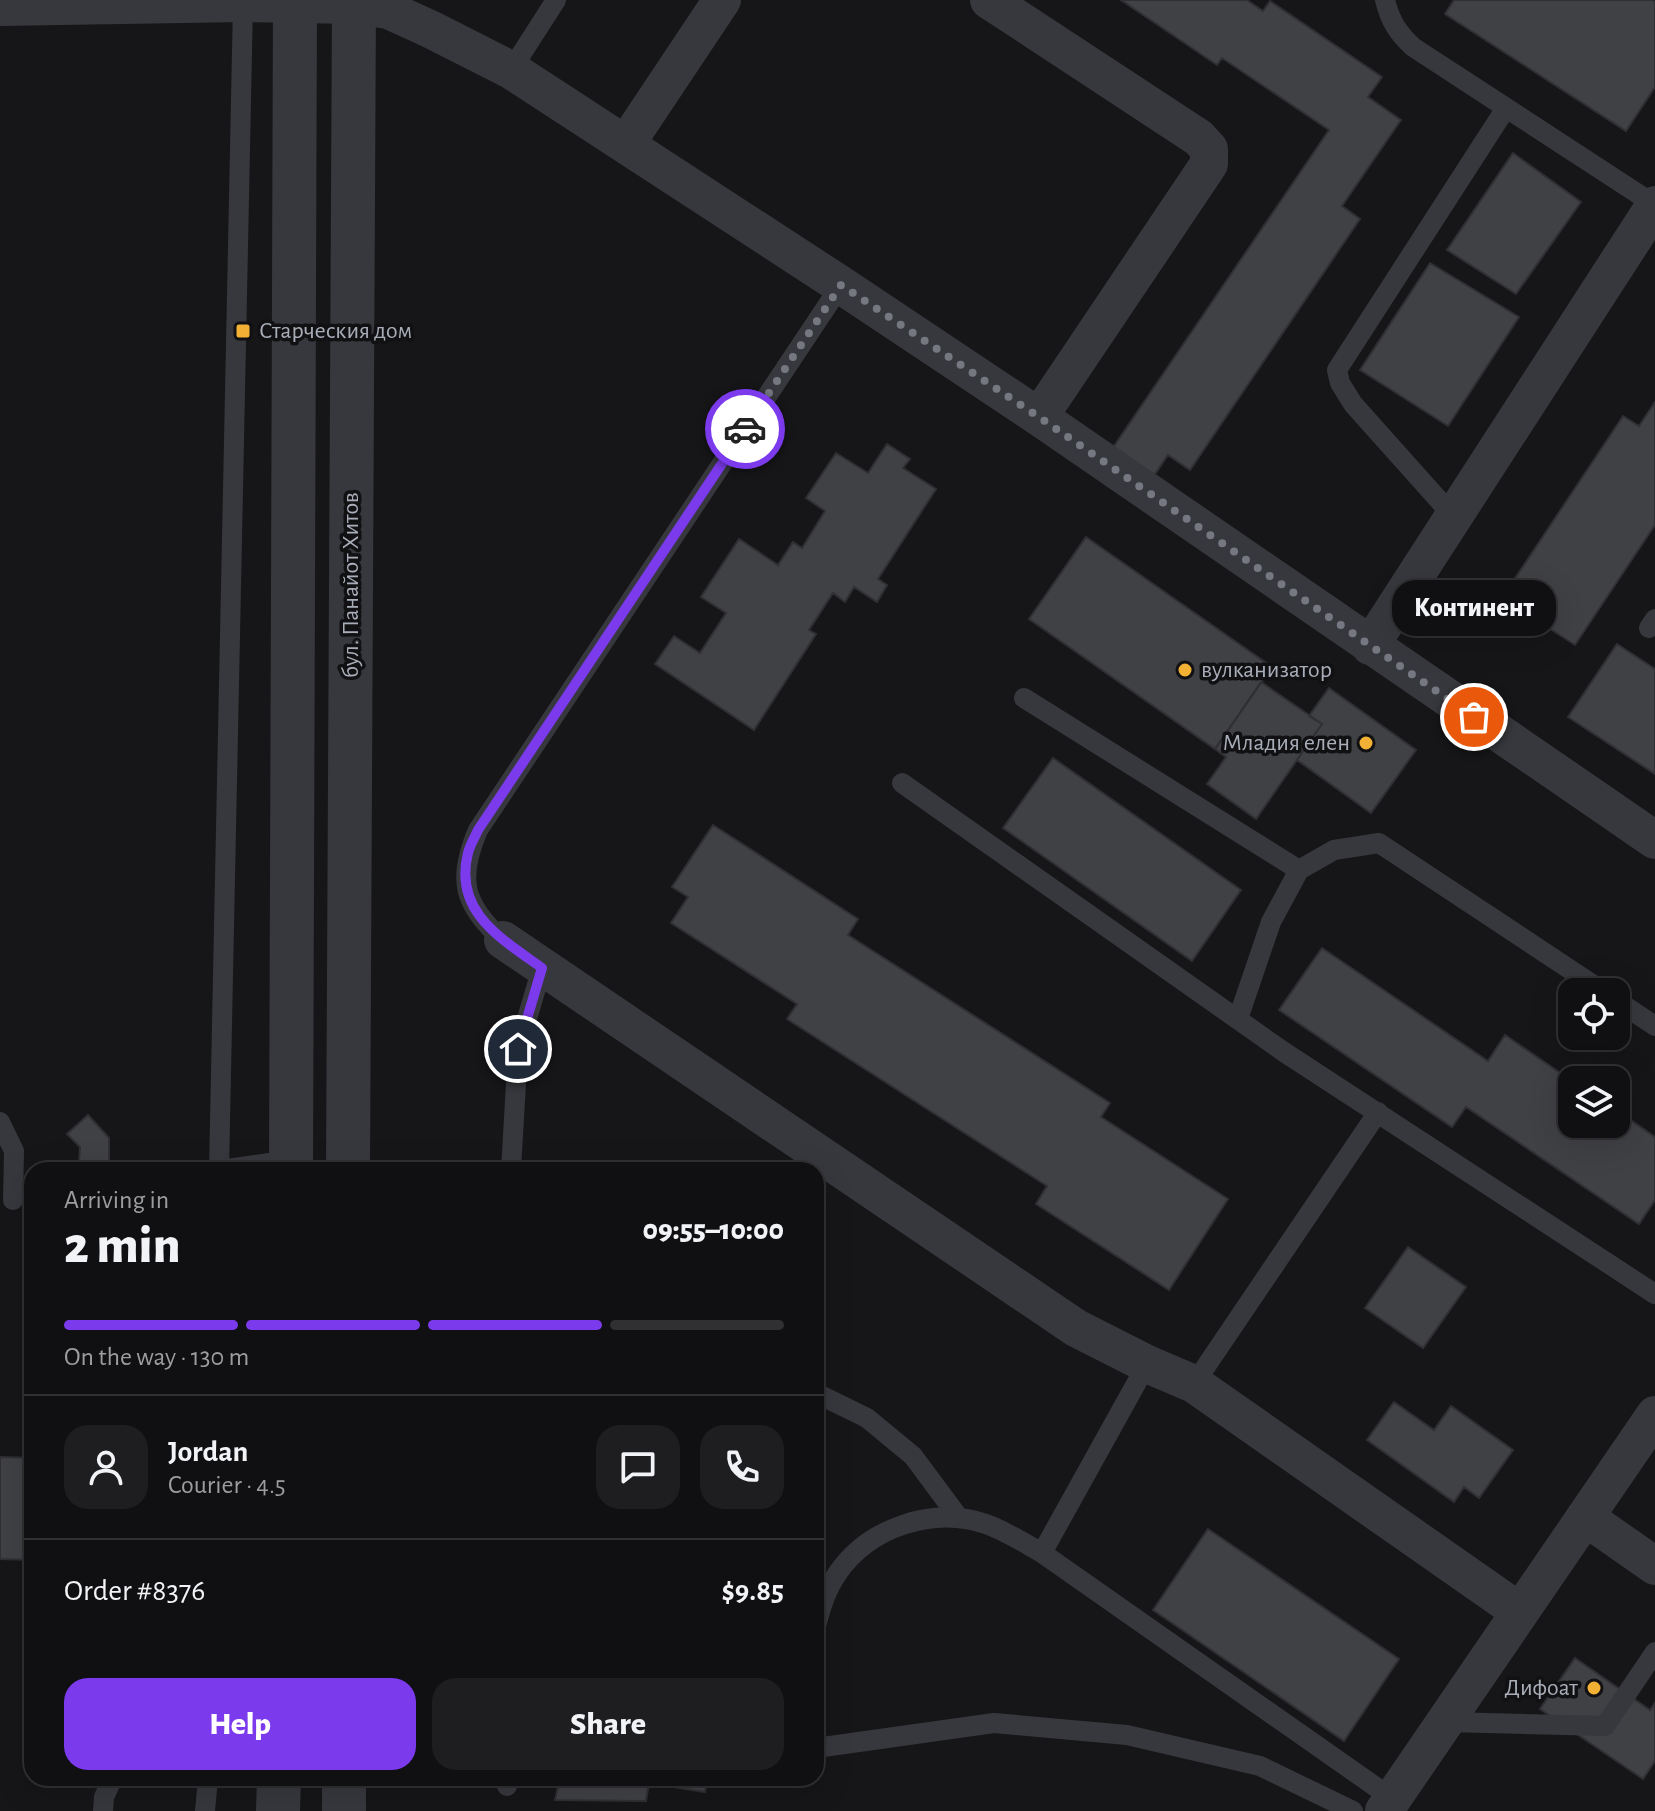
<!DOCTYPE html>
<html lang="en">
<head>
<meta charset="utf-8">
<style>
  body { margin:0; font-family:"Alegreya Sans",sans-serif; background:#1e1e20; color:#f1f3f6; height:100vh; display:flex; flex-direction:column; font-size:30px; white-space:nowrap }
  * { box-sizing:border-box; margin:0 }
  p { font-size:26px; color:#9c9d9f }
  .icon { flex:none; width:44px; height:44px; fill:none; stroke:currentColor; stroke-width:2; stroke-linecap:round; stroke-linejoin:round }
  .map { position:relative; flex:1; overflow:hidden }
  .panel { position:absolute; left:24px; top:1162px; width:800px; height:624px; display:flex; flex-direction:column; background:#101012; border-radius:24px; box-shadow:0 8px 32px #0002,0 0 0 2px #303032 }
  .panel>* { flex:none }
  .controls { position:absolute; left:1558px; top:978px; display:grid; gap:16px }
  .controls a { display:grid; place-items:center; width:72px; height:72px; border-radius:16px; background:#101012; box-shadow:0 8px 32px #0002,0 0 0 2px #303032; font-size:40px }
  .pin { position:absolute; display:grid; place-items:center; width:68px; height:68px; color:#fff; margin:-34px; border:4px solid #fff; border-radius:50%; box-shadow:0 2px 8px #0007 }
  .courier { position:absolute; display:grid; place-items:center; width:80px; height:80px; margin:-40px; border:6px solid #7c3aed; border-radius:50%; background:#fff; color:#222; box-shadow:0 2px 10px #0007 }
  .bubble { position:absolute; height:56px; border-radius:24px; background:#101012; box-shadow:0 8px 32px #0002,0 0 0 2px #303032; font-size:26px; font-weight:800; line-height:56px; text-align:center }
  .head em { font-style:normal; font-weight:800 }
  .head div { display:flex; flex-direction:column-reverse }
  .head { display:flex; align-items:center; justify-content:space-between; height:136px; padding:0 40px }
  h1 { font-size:52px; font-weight:800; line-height:60px }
  .bar { display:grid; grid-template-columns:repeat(4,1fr); gap:12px 8px; align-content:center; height:96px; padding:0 40px }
  .bar i { height:10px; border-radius:6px; background:#303032 }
  .bar .selected { background:#7c3aed }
  .bar p { grid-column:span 4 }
  .line { display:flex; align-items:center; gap:20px; padding:0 40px; border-top:2px solid #303032 }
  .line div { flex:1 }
  .round { display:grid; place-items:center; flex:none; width:84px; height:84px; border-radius:24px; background:#1e1e20 }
  .button { display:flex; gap:16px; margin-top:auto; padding:16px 40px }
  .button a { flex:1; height:92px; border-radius:24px; background:#7c3aed; color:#fff; font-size:32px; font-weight:800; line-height:92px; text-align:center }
  .button a+a { background:#1e1e20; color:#f1f3f6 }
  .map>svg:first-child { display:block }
  .building { fill:#404145; stroke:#303034; stroke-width:2 }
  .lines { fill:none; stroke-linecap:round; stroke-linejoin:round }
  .service { stroke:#37383d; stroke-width:20 }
  .minor { stroke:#37383d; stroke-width:38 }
  .tertiary { stroke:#37383d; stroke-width:44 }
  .done { stroke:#757880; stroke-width:8; stroke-dasharray:0 14.4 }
  .route { stroke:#7c3aed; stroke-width:10 }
  .poi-dot { fill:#f2b134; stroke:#111113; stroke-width:3 }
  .labels { text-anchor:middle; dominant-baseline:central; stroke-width:7; stroke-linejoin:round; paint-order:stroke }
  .poi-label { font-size:24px; fill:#a8adb8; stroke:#111113; text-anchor:start }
  .street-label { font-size:24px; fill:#a8adb8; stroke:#111113 }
</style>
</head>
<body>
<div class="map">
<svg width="1655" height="1811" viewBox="0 0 1655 1811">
  <rect width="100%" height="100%" fill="#161618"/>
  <!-- building -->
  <path class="building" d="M1121,0H1247L1263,11L1270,1L1382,77L1368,97L1401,120L1342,206L1360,219L1190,470L1168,455L1153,477L1112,449L1329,130L1222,58L1217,65Z
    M1454,0H1652L1655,2V87L1626,131L1445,14Z
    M1513,153L1581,202L1516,294L1447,250Z
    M1430,263L1519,317L1448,426L1360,370Z
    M1655,402V525L1575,645L1502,598L1623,416L1639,426Z
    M887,444L910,459L903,468L936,489L878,579L887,585L877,602L854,587L845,602L833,593L809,630L816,634L754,730L655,664L674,636L700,653L726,613L701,597L739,539L778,565L793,542L802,548L825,511L806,498L836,453L868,473Z
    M1086,537L1272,667L1215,749L1029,619Z
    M1617,644L1655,669V774L1568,717Z
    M1261,682L1322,724L1256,819L1207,784L1226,757L1215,749Z
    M1329,688L1416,750L1371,813L1297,760L1322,724L1309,716Z
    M1053,758L1241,890L1192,961L1003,828Z
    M713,825L858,919L848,935L1110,1103L1101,1117L1228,1199L1169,1290L1036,1204L1047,1186L787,1019L797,1004L671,923L688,897L672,887Z
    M1322,948L1488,1061L1505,1035L1572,1081V1124H1616V1110L1655,1137V1200L1639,1224L1466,1107L1452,1127L1279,1010Z
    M88,1115L109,1138V1163H79L80,1147L67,1134Z
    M1408,1247L1466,1287L1423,1348L1365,1308Z
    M1394,1402L1434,1430L1451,1406L1513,1450L1479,1498L1464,1487L1454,1502L1367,1440Z
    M0,1457L32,1458V1560L0,1559Z
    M1208,1529L1399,1659L1344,1741L1153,1610Z
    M1575,1658L1650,1710L1655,1703V1761L1643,1779L1540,1709Z
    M560,1778H707L705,1792L649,1783L646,1801L555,1800Z"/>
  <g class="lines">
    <!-- service -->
    <path class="service" d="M1385,0C1390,21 1398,33 1413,47L1655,205
      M511,70L556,0
      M1454,517L1353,404L1340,383L1337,370L1506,108
      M1649,628L1655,619
      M1024,698L1299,870
      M902,783L1284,1052L1655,1294
      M503,940C463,905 457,879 478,830L841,285
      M1616,1000L1655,1026
      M1238,1019L1271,922L1299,870L1334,850L1379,843L1604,992
      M0,1122L14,1151L13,1200
      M219,1170L243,3
      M220,1170L291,1160
      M511,1170L518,1049L542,968
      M1147,1364L1042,1553L1393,1799
      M1194,1384L1378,1112
      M816,1393L867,1418L913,1456L959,1518
      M816,1626C821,1607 826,1590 837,1574C869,1527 933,1506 986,1524C1006,1531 1024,1543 1042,1553
      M1445,1722L1605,1726L1655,1652
      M816,1748L994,1723L1127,1735L1260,1766L1353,1811
      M507,1778V1786
      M103,1811L104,1797L113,1778
      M205,1811L208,1778"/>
    <!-- minor -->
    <path class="minor" d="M989,0L1199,138L1209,149V164L1039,417
      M0,7L243,3L354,5L388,10L430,29L511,70L841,285L1039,417L1655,840
      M626,144L722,0
      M1370,646L1655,205
      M503,940L1076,1328L1147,1364L1194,1384L1520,1612
      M1585,1517L1655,1566
      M1384,1811L1655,1415"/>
    <!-- tertiary -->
    <path class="tertiary" d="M291,1170L295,0
      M348,1170L354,0
      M278,1811L279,1778
      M344,1811V1778"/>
  </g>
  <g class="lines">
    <!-- done -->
    <path class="done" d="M745,429L841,285L1039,417L1474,717"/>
    <!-- route -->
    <path class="route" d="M518,1049L542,968C502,939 453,912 468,853C470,845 475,837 478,830L745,429"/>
  </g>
  <!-- markers -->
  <g class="poi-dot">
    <rect x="235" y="323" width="16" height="16" rx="4"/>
    <circle cx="1185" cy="670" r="8"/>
    <circle cx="1366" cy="743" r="8"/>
    <circle cx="1594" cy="1688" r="8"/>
  </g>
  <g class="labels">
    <!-- poi labels -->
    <g class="poi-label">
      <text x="259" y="331">Старческия дом</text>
      <text x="1201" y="670">вулканизатор</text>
      <text x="1350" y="743" text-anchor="end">Младия елен</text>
      <text x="1578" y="1688" text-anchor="end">Дифоат</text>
    </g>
    <!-- street labels -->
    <g class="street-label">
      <text transform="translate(351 585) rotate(-90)">бул. Панайот Хитов</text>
    </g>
  </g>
</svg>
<div class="controls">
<a><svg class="icon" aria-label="locate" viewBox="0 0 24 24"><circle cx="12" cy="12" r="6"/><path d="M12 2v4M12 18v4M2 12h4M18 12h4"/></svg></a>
<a><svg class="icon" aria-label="layers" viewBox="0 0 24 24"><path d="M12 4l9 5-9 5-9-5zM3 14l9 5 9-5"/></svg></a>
</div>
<div class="pin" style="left:1474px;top:717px;background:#ea580c"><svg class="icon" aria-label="bag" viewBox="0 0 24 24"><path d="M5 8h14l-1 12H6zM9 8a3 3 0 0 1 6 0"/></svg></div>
<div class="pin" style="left:518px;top:1049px;background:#1f2937"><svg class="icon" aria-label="home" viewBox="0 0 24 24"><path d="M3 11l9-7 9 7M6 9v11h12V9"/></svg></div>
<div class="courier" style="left:745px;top:429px"><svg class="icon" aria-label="car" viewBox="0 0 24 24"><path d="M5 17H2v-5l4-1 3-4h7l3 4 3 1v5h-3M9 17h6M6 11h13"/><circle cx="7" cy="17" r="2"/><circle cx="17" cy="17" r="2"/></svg></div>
<div class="bubble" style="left:1392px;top:580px;width:164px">Континент</div>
<section class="panel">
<div class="head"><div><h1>2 min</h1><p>Arriving in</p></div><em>09:55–10:00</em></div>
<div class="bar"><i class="selected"></i><i class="selected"></i><i class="selected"></i><i></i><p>On the way · 130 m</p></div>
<div class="line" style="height:144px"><a class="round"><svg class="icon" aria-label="person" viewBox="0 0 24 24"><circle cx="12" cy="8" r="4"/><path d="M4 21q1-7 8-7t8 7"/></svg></a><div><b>Jordan</b><p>Courier · 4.5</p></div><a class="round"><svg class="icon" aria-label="chat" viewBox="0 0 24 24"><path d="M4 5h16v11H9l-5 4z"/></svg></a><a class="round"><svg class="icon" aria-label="phone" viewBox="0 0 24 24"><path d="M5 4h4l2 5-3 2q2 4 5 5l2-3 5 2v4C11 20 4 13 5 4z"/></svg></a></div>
<div class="line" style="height:104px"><div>Order #8376</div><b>$9.85</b></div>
<div class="button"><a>Help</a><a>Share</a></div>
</section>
</div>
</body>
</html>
